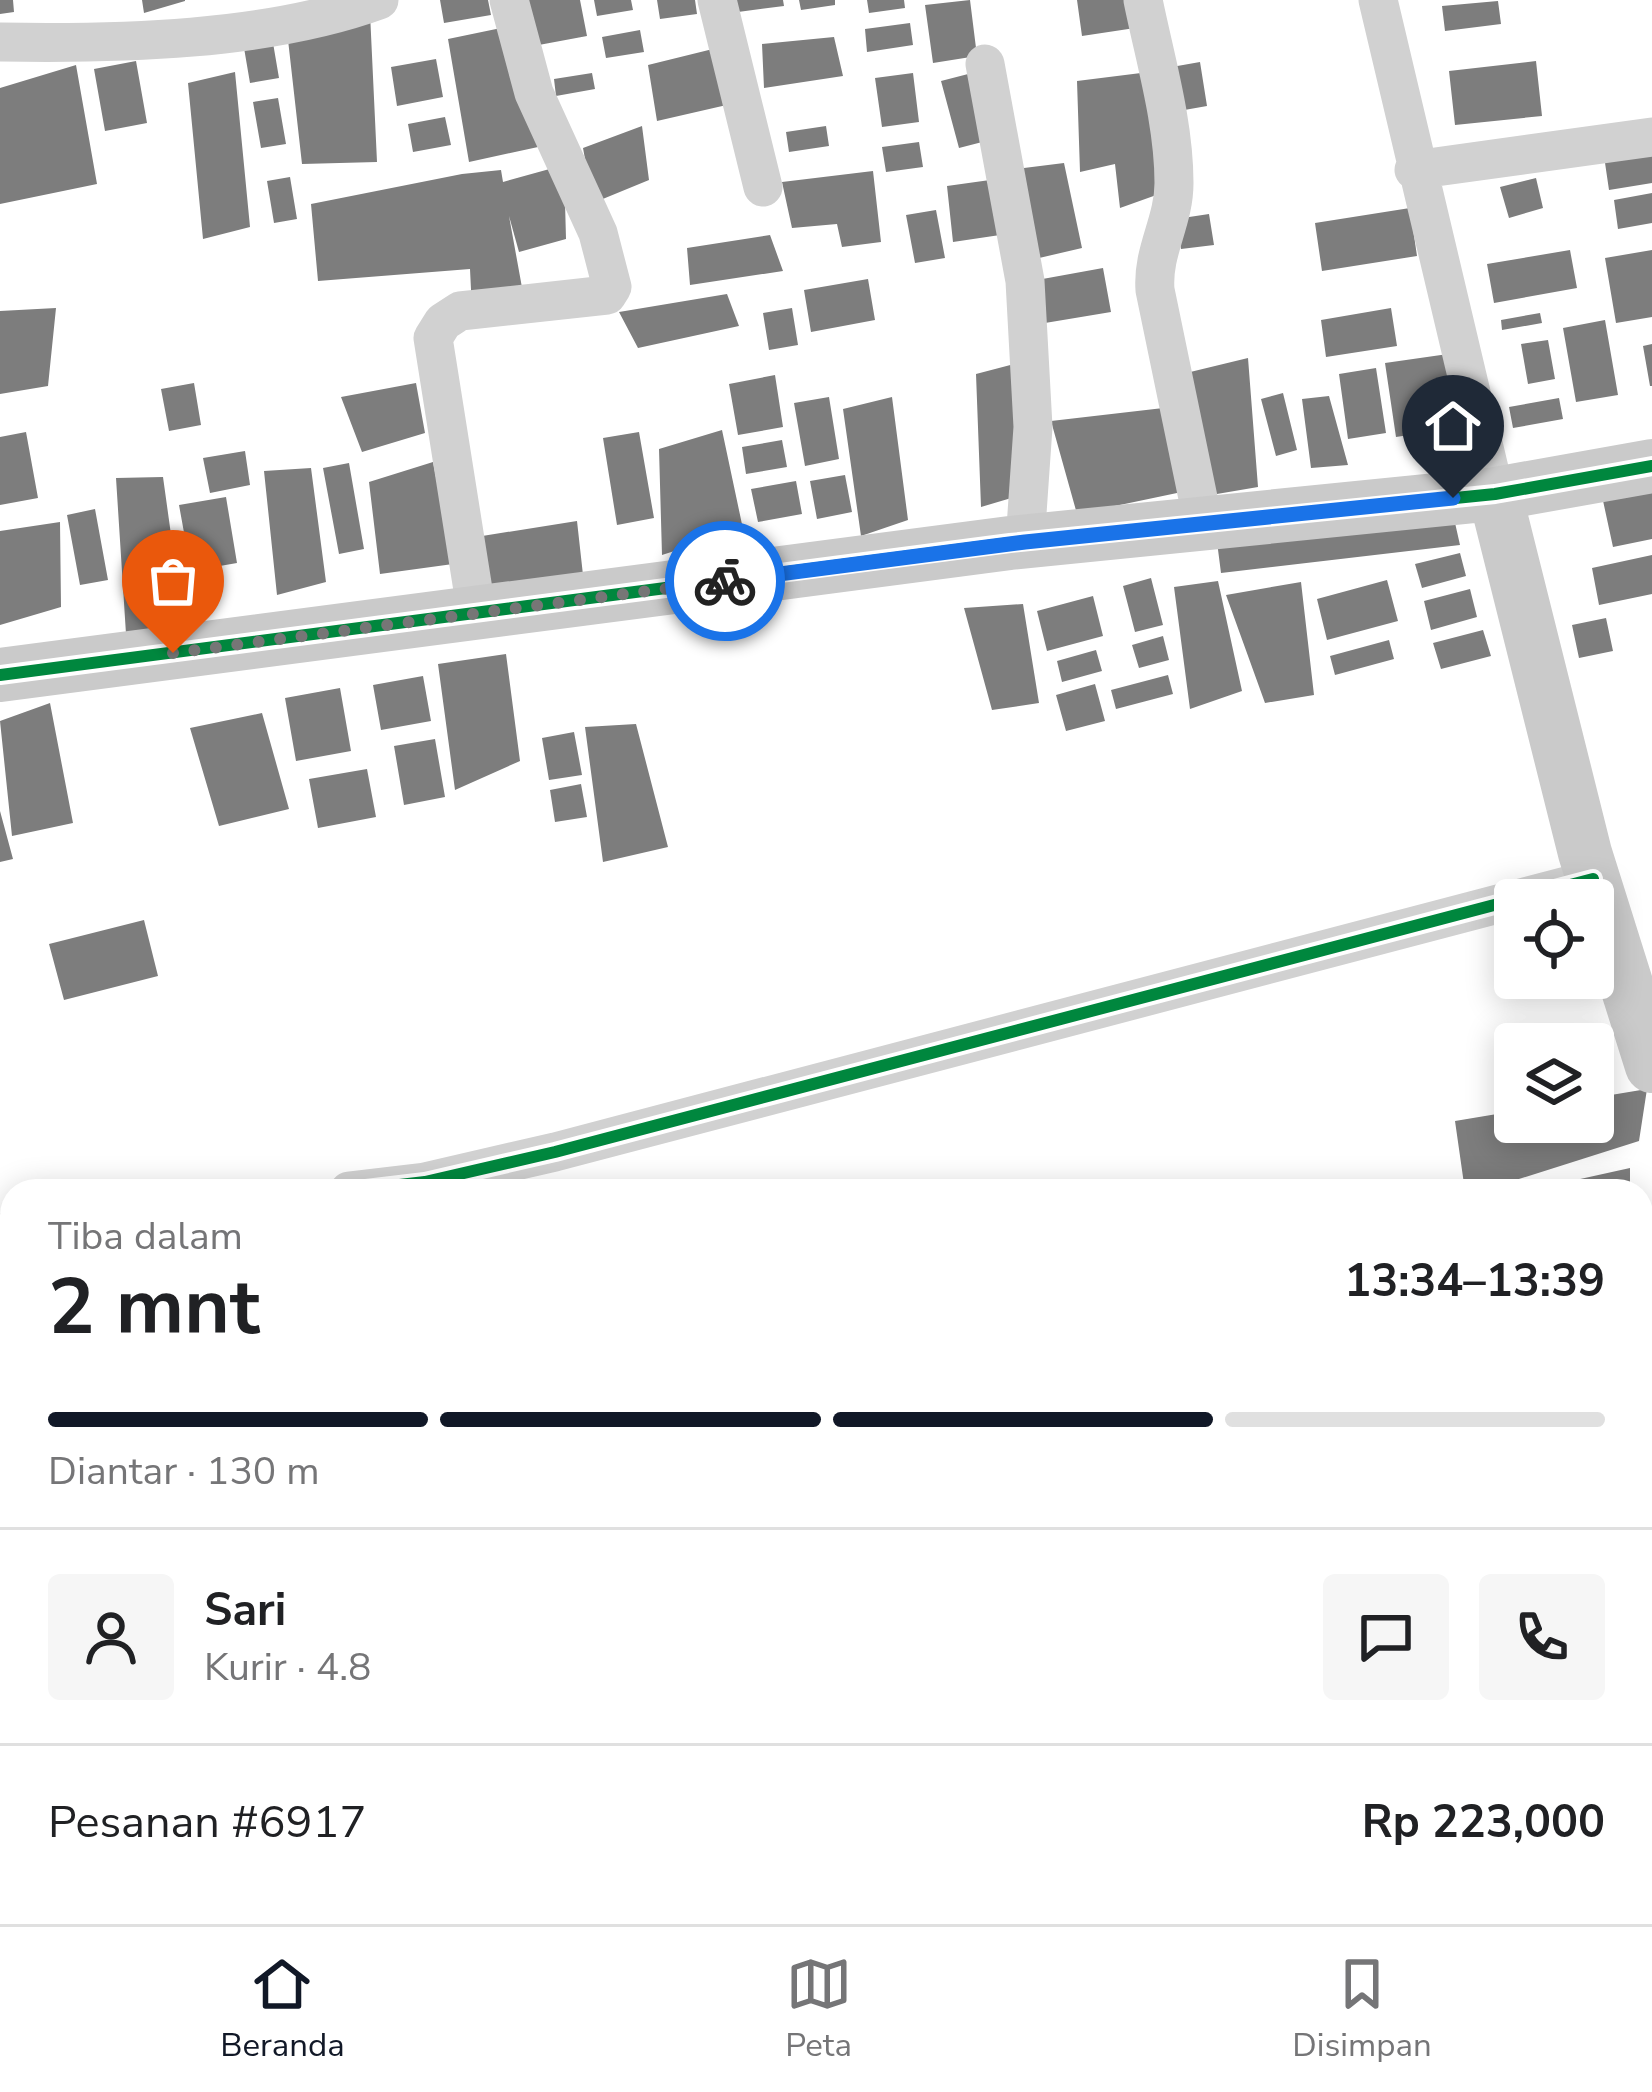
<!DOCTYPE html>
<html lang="id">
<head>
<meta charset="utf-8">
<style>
  body { margin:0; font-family:"Nunito Sans",sans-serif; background:#f6f6f6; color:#202124; height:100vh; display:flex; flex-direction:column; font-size:45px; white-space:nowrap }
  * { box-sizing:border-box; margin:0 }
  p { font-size:39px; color:#757577 }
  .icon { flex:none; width:66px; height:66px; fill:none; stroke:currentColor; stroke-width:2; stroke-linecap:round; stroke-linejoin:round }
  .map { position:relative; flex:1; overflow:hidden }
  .panel { position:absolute; left:0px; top:1179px; width:1653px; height:747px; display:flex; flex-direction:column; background:#fff; border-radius:36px 36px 0 0; box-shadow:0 6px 30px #0003 }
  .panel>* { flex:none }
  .fabs { position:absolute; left:1494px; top:879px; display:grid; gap:24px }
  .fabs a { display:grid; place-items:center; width:120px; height:120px; border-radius:12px; background:#fff; box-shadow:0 6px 30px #0003; font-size:60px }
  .pin { position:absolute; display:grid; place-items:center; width:102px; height:102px; color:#fff; margin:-123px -51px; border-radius:50% 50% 50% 0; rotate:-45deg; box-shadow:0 0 12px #0007 }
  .pin .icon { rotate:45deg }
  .courier { position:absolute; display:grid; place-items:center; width:120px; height:120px; margin:-60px; border:9px solid #1a73e8; border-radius:50%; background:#fff; color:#222; box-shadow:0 3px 15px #0007 }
  .head em { font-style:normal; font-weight:700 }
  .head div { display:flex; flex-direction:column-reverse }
  .head { display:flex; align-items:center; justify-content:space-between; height:204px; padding:0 48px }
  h1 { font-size:78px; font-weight:700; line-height:90px }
  .bar { display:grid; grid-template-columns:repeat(4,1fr); gap:18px 12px; align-content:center; height:144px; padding:0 48px }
  .bar i { height:15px; border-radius:9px; background:#e0e0e0 }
  .bar .current { background:#111827 }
  .bar p { grid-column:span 4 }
  .line { display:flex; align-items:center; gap:30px; padding:0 48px; border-top:3px solid #e0e0e0 }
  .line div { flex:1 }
  .round { display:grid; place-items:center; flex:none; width:126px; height:126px; border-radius:12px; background:#f6f6f6 }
  .menu { display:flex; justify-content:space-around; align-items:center; height:168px; border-top:3px solid #e0e0e0; background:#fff; font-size:33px; color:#757577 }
  .menu a { display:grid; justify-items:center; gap:6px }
  .menu .current { color:#111827 }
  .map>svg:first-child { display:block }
  .building { fill:#7d7d7d }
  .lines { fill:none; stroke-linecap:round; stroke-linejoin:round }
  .street { stroke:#d1d1d1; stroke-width:39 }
  .secondary { stroke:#cacaca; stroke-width:54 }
  .cycleway-casing { stroke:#fff; stroke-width:20 }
  .cycleway { stroke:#00873e; stroke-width:12 }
  .done { stroke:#767676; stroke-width:12; stroke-dasharray:0 21.6 }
  .route { stroke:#1a73e8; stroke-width:15 }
</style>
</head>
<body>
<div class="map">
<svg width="1652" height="1924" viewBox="0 0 1652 1924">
  <rect width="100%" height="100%" fill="#fff"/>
  <!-- building -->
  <path class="building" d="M0,0H13L14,12L0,14Z
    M142,0H185V1L144,13Z
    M440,0H488L491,15L444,23Z
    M520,0H580L587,36L528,47Z
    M594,0H631L633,10L597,16Z
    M657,0H695L697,14L660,19Z
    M736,0H783L784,6L738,12Z
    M799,0H835V5L801,10Z
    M867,0H904L905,8L869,13Z
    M970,0L977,56L933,63L925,5Z
    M1077,0H1131L1135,28L1082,36Z
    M1498,1L1501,24L1445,31L1442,6Z
    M370,13L377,162L302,164L286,22Z
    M910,23L913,45L867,52L865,29Z
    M501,28L538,147L469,162L448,39Z
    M640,30L644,52L606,58L602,37Z
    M272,37L279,78L250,83L243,42Z
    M834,37L843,76L764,88L762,44Z
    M729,45L731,104L657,121L648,65Z
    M436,59L443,97L397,106L391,67Z
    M136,61L147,123L105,131L94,69Z
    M1536,61L1542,116L1455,125L1449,71Z
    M1200,62L1207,106L1173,112L1166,68Z
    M76,65L97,184L0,204V88Z
    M235,72L250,227L203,239L188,83Z
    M1149,72L1162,193L1120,208L1115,164L1080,172L1077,81Z
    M592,73L595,89L556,96L554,79Z
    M913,73L919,122L882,127L875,78Z
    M972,73L990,140L959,148L941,81Z
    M278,98L286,144L261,148L253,102Z
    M445,117L451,145L413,152L408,124Z
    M642,126L649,180L593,203L583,148Z
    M826,126L829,146L789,152L786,132Z
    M919,142L923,167L886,172L882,147Z
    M1652,148V183L1609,190L1604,156Z
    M1064,163L1082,248L1022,262L1016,169Z
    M564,165L566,239L519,252L509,216L523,293L472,310L470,269L318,281L311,204L462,174L501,170L503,182Z
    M873,171L881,242L842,247L837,224L792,228L782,182Z
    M290,177L297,219L274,223L267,181Z
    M1536,178L1543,208L1509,218L1500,187Z
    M990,180L1000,235L953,242L947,186Z
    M1652,193V223L1618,229L1614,200Z
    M1410,208L1417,256L1322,271L1315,223Z
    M936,210L945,258L915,263L906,215Z
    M1209,214L1214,245L1181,249L1176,219Z
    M770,235L783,271L690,285L687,248Z
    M1570,250L1577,288L1494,303L1487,264Z
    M1652,250V317L1616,323L1605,258Z
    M1103,268L1111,312L1045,323L1037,280Z
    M868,279L875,320L811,332L804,290Z
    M727,294L739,326L638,348L619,312Z
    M56,308L48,386L0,394V311Z
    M792,308L798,345L769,350L763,313Z
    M1391,308L1397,346L1326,357L1321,320Z
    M1540,313L1542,323L1502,330L1501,320Z
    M1605,320L1618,395L1576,402L1563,328Z
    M1548,340L1555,379L1528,384L1521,344Z
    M1652,344V386H1650L1643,346Z
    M1448,354L1460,427L1396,437L1385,363Z
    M1248,358L1258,487L1211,495L1182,374Z
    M1030,360L1031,492L981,507L976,374Z
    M1376,368L1386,433L1348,439L1339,374Z
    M775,375L783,427L738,435L729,384Z
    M194,383L201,425L169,431L161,389Z
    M416,383L425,433L362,452L341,397Z
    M1283,393L1297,450L1276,456L1261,399Z
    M1329,396L1348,465L1311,468L1302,399Z
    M829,397L839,459L805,466L794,403Z
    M892,397L908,520L861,536L843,409Z
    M1559,398L1563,419L1513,428L1509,407Z
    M1172,407L1196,489L1077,514L1051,421Z
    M722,430L743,529L662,555L659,449Z
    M26,432L38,498L0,505V437Z
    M639,432L654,518L617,525L603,438Z
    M782,440L787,467L746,474L742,447Z
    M245,451L250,485L210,493L203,458Z
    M433,462L453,564L380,574L369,482Z
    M349,463L364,549L339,554L323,468Z
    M311,468L326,582L277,595L264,471Z
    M845,475L852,512L817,519L810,481Z
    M163,477L183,621L126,634L116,478Z
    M796,481L802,514L758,522L751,489Z
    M1652,485V539L1613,547L1602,496Z
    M226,497L237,563L191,571L179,505Z
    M1451,505L1460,545L1221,573L1216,534Z
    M95,509L108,580L80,585L67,515Z
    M577,521L583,575L482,589L476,537Z
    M60,522L61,607L0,625V531Z
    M1460,553L1466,576L1422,588L1415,564Z
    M1652,555V594L1599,605L1592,568Z
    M1151,578L1163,625L1135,632L1123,586Z
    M1387,580L1398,621L1327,640L1317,599Z
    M1218,581L1242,691L1190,709L1174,587Z
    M1301,582L1314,695L1265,703L1226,595Z
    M1470,589L1477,617L1431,630L1424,601Z
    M1093,596L1103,636L1047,651L1037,611Z
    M1023,604L1039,703L992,710L964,608Z
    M1606,618L1613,651L1579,658L1572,625Z
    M1483,630L1491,656L1441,669L1433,643Z
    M1163,636L1169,660L1139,668L1132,645Z
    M1389,640L1394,659L1335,675L1330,656Z
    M1096,650L1102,671L1062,682L1057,661Z
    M506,654L520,761L455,790L438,664Z
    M1168,675L1173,694L1116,709L1111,690Z
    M423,676L431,721L381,730L373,685Z
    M1095,684L1105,721L1066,731L1056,695Z
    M340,688L351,751L296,761L285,698Z
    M50,703L73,823L12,836L0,721Z
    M262,713L289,809L219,826L190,728Z
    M636,724L668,847L603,862L585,727Z
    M574,732L582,775L549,780L542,738Z
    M435,739L445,797L404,805L394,746Z
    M367,769L376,817L318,828L309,779Z
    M581,784L587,817L555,822L550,790Z
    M0,811L13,859L0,862Z
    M144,920L158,976L64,1000L49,944Z
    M1647,1089L1639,1141L1481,1191H1465L1455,1121L1515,1111V1122H1593V1098Z
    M1630,1168V1191H1536L1535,1189Z
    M1652,1322V1469L1641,1472V1324Z
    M1652,1548V1924H1385L1383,1914H1641V1551Z"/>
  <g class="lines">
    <!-- street -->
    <path class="street" d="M717,0L763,187
      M1143,0C1155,59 1174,122 1174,183C1174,222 1152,251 1155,290L1203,522
      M1378,0L1495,494
      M0,42C118,44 267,41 379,0
      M985,64L1025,281L1033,427L1025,542
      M1414,170L1652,137
      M477,615L433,338L443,322L460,311L607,295L612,287L598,233L534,93L509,0
      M349,1191L425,1182L555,1152L1593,879
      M0,1233L12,1231"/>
    <!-- secondary -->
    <path class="secondary" d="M1495,494L1585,853L1652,1066
      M0,675L1010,543L1495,494L1652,466"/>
    <!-- cycleway casing -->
    <g class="cycleway-casing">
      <path id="cycleway" d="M0,675L1010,543L1495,494L1652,466
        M349,1191L425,1182L555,1152L1593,879"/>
    </g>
    <!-- cycleway -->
    <use href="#cycleway" class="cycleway"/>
  </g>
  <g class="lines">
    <!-- done -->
    <path class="done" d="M173,653L725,581"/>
    <!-- route -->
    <path class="route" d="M725,581L1025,542L1453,498"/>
  </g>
</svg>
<div class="fabs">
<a><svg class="icon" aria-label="locate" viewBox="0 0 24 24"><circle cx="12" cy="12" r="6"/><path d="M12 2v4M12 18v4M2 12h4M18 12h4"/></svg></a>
<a><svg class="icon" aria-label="layers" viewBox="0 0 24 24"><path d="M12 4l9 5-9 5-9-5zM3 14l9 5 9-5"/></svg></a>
</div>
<div class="pin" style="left:173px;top:653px;background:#ea580c"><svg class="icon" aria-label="bag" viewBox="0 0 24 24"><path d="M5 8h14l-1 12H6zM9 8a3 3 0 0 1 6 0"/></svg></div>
<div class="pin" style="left:1453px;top:498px;background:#1f2937"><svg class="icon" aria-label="home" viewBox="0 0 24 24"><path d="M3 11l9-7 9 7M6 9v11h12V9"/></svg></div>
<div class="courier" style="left:725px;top:581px"><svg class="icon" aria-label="bike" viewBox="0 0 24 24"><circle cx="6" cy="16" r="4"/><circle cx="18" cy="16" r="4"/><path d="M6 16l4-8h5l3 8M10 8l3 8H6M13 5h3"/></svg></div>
<section class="panel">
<div class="head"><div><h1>2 mnt</h1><p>Tiba dalam</p></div><em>13:34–13:39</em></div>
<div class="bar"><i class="current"></i><i class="current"></i><i class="current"></i><i></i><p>Diantar · 130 m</p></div>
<div class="line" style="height:216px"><a class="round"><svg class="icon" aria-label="person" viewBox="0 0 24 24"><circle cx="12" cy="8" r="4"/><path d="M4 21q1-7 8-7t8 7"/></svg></a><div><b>Sari</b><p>Kurir · 4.8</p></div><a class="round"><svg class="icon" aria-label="chat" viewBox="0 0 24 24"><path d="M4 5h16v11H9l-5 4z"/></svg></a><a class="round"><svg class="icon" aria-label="phone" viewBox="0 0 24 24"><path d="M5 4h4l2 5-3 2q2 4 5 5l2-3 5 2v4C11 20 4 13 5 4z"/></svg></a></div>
<div class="line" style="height:156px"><div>Pesanan #6917</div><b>Rp 223,000</b></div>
</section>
</div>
<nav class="menu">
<a class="current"><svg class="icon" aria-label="home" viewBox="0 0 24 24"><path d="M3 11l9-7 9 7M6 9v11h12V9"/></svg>Beranda</a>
<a><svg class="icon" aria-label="map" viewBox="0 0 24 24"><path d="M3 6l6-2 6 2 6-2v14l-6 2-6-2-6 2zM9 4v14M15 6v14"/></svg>Peta</a>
<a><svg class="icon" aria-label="saved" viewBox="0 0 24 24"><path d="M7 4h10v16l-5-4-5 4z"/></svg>Disimpan</a>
</nav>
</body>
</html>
